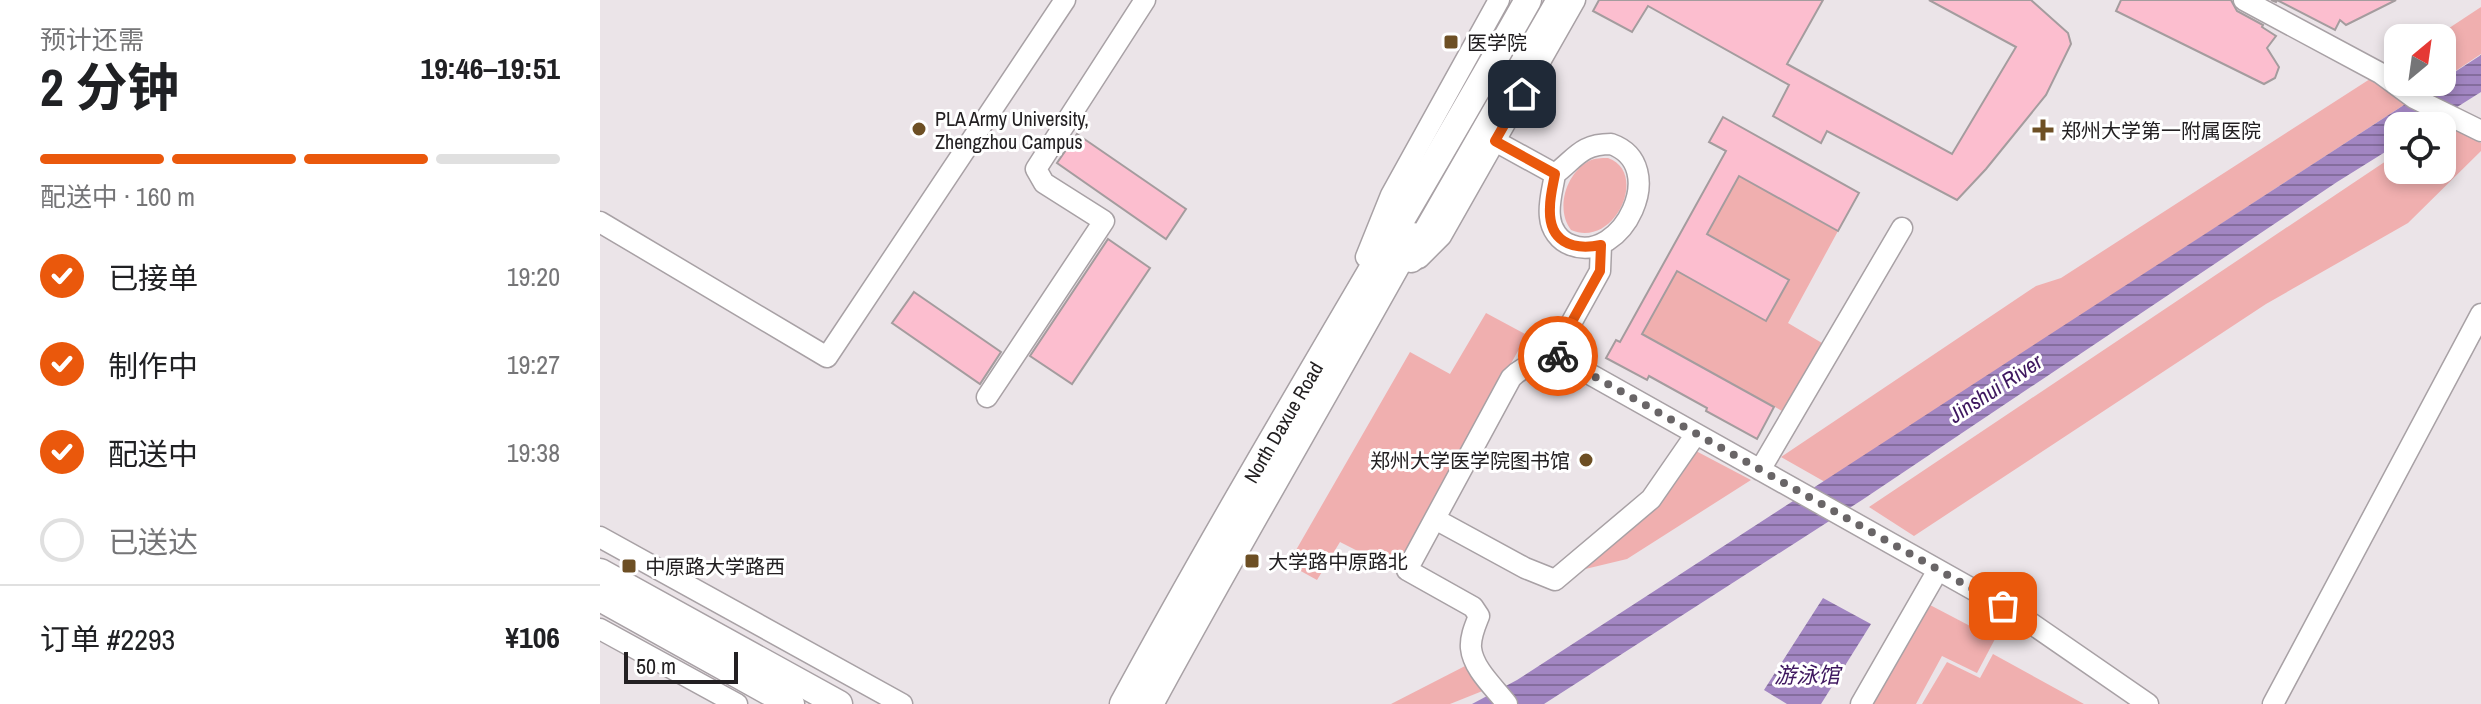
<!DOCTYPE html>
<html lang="zh">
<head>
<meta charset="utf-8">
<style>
  body { margin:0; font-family:"Archivo Narrow","Noto Sans SC",sans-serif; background:#f2f2f2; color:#202124; height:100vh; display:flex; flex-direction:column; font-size:30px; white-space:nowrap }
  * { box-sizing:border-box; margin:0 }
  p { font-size:26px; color:#757577 }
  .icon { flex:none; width:44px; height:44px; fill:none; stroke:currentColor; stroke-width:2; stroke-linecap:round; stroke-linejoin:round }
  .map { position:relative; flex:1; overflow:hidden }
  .drawer { display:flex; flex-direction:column; background:#fff; width:600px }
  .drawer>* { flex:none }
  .needle { width:52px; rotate:29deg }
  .fabs { position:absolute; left:1784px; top:24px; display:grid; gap:16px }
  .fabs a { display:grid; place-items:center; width:72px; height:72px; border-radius:16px; background:#fff; box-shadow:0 4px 12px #0003; font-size:40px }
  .scale { position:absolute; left:24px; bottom:20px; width:114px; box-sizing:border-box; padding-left:8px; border:4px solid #232022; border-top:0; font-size:22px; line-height:28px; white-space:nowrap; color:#232022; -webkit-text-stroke:6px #fff; paint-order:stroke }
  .pin { position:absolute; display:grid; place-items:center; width:68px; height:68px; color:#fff; margin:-34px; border-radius:16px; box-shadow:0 4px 12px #0006 }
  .courier { position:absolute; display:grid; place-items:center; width:80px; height:80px; margin:-40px; border:6px solid #ea580c; border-radius:50%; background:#fff; color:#222; box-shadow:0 2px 10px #0007 }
  .headline em { font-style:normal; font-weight:700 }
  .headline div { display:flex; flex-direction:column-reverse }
  .headline { display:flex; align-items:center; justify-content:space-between; height:136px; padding:0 40px }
  h1 { font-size:52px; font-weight:700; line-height:60px }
  .bar { display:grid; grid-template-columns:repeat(4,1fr); gap:12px 8px; align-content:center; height:96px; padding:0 40px }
  .bar i { height:10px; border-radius:6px; background:#e0e0e0 }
  .bar .active { background:#ea580c }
  .bar p { grid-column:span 4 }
  .line { display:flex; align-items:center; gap:20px; padding:0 40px; border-top:2px solid #e0e0e0 }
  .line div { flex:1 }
  ol { padding:0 40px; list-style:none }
  li { display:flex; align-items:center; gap:24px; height:88px }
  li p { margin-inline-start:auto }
  li .icon { padding:8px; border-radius:50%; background:#ea580c; color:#fff; stroke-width:4 }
  li:last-child { color:#757577 }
  li i { width:44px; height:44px; border:4px solid #e0e0e0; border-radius:50% }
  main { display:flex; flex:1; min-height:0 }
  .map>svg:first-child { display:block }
  .green { fill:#f0afaf }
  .water { fill:url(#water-rules) }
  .building { fill:#fcbecf; stroke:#a49c9e; stroke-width:2 }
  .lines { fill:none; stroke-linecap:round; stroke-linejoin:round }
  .minor-casing { stroke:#a8a1a5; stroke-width:23 }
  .major-casing { stroke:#a8a1a5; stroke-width:29 }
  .minor { stroke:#fff; stroke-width:20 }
  .major { stroke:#fff; stroke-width:26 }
  .done { stroke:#696567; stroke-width:8; stroke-dasharray:0 14.4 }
  .route { stroke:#ea580c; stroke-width:10 }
  .poi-dot { fill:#6d4f24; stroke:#fff; stroke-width:3 }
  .labels { text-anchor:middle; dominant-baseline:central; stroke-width:6; stroke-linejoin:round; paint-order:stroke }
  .poi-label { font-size:20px; fill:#232022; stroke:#fff; text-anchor:start }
  .street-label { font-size:20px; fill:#232022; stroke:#fff }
  .water-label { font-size:22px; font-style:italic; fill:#3e175f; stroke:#fff }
</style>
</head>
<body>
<main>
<section class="drawer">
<div class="headline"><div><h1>2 分钟</h1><p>预计还需</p></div><em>19:46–19:51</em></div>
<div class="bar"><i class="active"></i><i class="active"></i><i class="active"></i><i></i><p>配送中 · 160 m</p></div>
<ol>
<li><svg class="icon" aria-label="check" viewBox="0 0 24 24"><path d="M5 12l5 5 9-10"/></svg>已接单<p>19:20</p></li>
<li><svg class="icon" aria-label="check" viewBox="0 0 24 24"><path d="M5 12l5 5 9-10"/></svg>制作中<p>19:27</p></li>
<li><svg class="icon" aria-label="check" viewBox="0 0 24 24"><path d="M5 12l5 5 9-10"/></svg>配送中<p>19:38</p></li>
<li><i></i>已送达</li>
</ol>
<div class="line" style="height:104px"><div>订单 #2293</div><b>¥106</b></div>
</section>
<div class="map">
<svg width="1881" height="704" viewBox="0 0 1881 704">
  <defs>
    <pattern id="water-rules" width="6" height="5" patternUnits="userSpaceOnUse" patternTransform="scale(2)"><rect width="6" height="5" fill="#a286c2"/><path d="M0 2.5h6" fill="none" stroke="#846d9d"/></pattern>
  </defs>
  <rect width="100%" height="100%" fill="#ebe4e8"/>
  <!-- green -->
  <path class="green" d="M1881,7V54L1842,80V38H1834Z
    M1798,61V82H1839L1225,482L1181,457L1436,286L1461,278Z
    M1845,122L1881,143V151L1808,223L1666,304L1314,536L1269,507L1798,153V170H1842V126H1839Z
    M1008,158C1049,172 1015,249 971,230C955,209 966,173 989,161C995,158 1001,158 1008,158Z
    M1139,176L1238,231L1188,323L1222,343L1184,412L1042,334L1077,271L1167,320L1189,280L1107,234Z
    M886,313L927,335L795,570L740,542L717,580L688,564L810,352L850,374Z
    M1096,451L1151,480L1027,559L977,571Z
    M1330,605L1395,639L1377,673L1342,656L1316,704H1272Z
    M1393,654L1484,704H1322L1347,662L1380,678Z
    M867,665L885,690L850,704H791Z"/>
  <!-- water -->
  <path class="water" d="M1881,55V92L1827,126H1798V144L1737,182L1262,500L944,704H872L917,680Z
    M1223,598L1271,624L1221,704H1187L1164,690Z"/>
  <!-- building -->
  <path class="building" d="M999,0H1223L1187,64L1352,154L1416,47L1329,0H1431L1468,33L1471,44L1446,95L1386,169L1357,200L1227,131L1221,143L1173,116L1189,85L1048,6L1032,32L993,11Z
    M1521,0H1631L1637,11L1663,25L1662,27L1676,36L1667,48L1679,67L1675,78L1664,84L1516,11Z
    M1671,0H1796L1746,25L1740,20L1735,30L1677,0L1676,2Z
    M1123,117L1259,193L1238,231L1139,176L1107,234L1189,280L1166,321L1077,271L1042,334L1174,407L1157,439L1106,411L1107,408L1049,376L1047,380L1006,358L1016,340L1020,342L1126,151L1109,142Z
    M477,134L586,209L566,239L457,163Z
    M508,239L550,268L472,384L430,356Z
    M314,292L401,352L380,384L292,323Z"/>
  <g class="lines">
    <!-- minor casing -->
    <g class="minor-casing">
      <path id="minor" d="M1644,0L1780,73L1814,98L1881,131
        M895,141L955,174
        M1011,144C1071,165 1022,265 971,245C959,241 951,229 950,217C948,203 953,188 955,174C976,158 981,144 1011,144Z
        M0,222L227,357L465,0
        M766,257L791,195L899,0
        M819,258L841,236L975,0
        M954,354L1422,617L1548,704
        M387,397L504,221L444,183L436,169L545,0
        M1160,470L1302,228
        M835,519L925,568L955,580L1051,499L1096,434
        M0,537L302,704
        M0,629L137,704
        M907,704C895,688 873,669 871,648C870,637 875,626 879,616L873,607L807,570L911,378C923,365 939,363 954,354L1000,271L1001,245
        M1261,704L1338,570
        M1673,704L1881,314"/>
    </g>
    <!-- major casing -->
    <g class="major-casing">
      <g id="major">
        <path d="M811,259L960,0"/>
        <path d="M0,572L239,704"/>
        <path d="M0,598L191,704"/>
        <path id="s1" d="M523,704C652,466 795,236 928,0"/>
        <path d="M550,704C635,547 726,393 813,236"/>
      </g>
    </g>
    <!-- minor -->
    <use href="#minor" class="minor"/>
    <!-- major -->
    <use href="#major" class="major"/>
  </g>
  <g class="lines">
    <!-- done -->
    <path class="done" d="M958,356L1403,606"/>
    <!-- route -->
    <path class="route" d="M922,94L895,141L955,174C953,185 950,196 950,207C948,241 971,251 1001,245L1000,271L954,354L958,356"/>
  </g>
  <!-- markers -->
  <g class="poi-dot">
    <rect x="843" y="34" width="16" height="16" rx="4"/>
    <circle cx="319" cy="129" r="8"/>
    <path d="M1439 118h8v8h8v8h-8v8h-8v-8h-8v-8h8z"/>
    <circle cx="986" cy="460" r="8"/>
    <rect x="644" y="553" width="16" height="16" rx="4"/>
    <rect x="21" y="558" width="16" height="16" rx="4"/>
  </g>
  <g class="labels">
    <!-- poi labels -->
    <g class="poi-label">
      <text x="867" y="42">医学院</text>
      <text x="335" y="118">PLA Army University,<tspan x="335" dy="23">Zhengzhou Campus</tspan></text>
      <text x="1461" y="130">郑州大学第一附属医院</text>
      <text x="970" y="460" text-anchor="end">郑州大学医学院图书馆</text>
      <text x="668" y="561">大学路中原路北</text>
      <text x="45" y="566">中原路大学路西</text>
    </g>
    <!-- street labels -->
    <g class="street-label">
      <text stroke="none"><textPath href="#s1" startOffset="324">North Daxue Road</textPath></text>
    </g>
    <!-- water labels -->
    <g class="water-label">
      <text transform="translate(1395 388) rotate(-33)">Jinshui River</text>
      <text x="1207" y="675">游泳馆</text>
    </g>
  </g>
</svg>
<div class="fabs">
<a><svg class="needle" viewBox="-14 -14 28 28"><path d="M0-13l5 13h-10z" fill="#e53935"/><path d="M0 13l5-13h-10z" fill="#757577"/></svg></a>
<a><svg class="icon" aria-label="locate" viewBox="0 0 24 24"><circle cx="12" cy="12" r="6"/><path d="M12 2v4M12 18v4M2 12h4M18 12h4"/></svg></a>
</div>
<div class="scale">50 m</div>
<div class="pin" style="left:1403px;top:606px;background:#ea580c"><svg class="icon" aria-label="bag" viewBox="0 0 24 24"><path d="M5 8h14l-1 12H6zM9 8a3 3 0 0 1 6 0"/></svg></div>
<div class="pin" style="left:922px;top:94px;background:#1f2937"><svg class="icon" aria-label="home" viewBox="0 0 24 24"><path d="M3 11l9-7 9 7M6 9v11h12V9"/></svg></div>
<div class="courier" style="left:958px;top:356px"><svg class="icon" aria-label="bike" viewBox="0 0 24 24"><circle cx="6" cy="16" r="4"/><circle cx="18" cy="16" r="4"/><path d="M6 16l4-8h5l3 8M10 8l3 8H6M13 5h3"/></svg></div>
</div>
</main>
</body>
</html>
